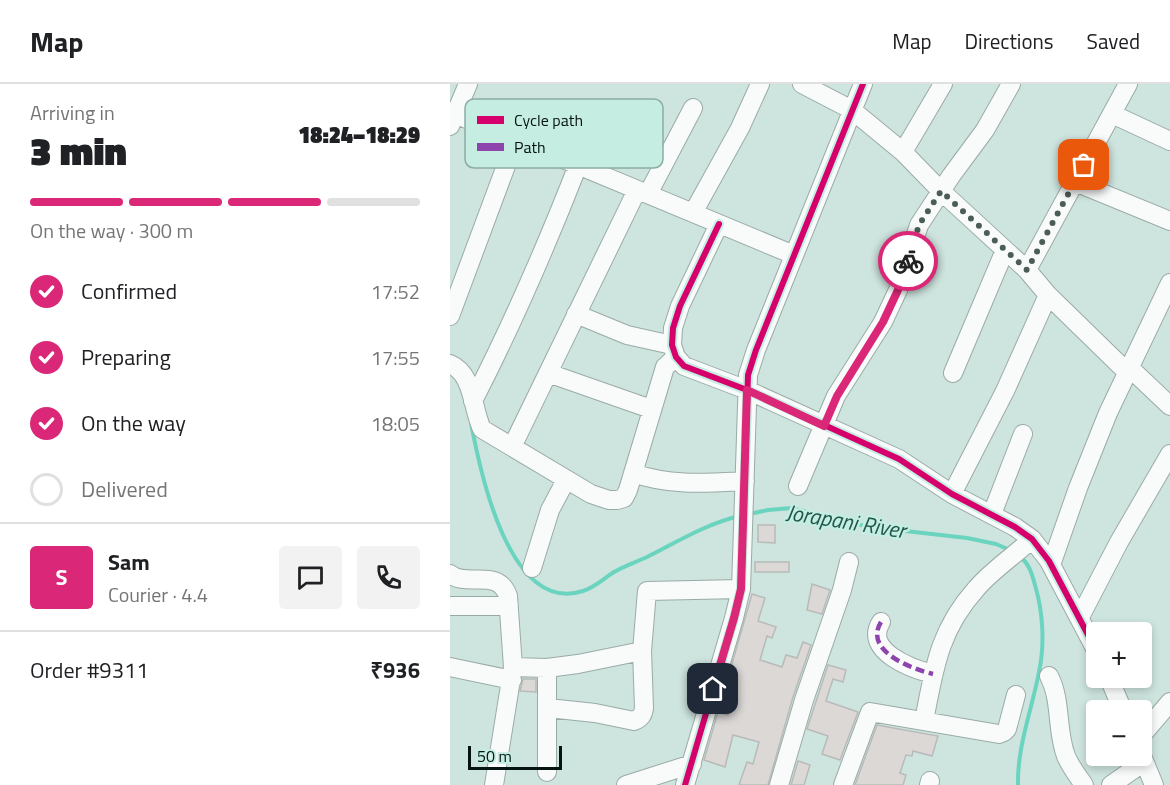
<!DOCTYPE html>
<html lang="en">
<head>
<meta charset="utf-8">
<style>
  body { margin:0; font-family:"Titillium Web",sans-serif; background:#f2f2f2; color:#202124; height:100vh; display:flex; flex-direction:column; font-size:22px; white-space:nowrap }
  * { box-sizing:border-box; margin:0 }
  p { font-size:20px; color:#757577 }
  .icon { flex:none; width:33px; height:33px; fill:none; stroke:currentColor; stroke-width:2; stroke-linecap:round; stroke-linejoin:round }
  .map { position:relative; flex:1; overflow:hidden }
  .drawer { display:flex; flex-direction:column; background:#fff; width:450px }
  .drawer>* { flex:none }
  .controls { position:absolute; left:636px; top:538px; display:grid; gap:12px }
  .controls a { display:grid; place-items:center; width:66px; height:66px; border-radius:6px; background:#fff; box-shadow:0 3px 9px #0003; font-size:30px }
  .scale { position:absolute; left:18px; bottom:15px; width:94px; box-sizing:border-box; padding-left:6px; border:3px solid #061411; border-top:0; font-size:16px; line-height:21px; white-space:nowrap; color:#061411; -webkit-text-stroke:4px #c5ede2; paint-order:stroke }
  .pin { position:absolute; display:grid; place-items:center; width:51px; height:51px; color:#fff; margin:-26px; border-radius:12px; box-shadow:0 3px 9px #0006 }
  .courier { position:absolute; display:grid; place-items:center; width:60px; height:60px; margin:-30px; border:4px solid #db2777; border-radius:50%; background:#fff; color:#222; box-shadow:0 2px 8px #0007 }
  .summary em { font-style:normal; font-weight:800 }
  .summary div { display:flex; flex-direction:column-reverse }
  .summary { display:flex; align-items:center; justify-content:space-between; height:102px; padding:0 30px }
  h1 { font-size:39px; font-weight:800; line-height:45px }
  .bar { display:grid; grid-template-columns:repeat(4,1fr); gap:9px 6px; align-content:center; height:72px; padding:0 30px }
  .bar i { height:8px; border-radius:4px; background:#e0e0e0 }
  .bar .selected { background:#db2777 }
  .bar p { grid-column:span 4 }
  .line { display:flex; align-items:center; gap:15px; padding:0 30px; border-top:2px solid #e0e0e0 }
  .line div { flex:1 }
  .round { display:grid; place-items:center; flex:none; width:63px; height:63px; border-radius:6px; background:#f2f2f2 }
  ol { padding:0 30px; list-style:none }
  li { display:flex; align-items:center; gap:18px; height:66px }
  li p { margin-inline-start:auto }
  li .icon { padding:6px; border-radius:50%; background:#db2777; color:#fff; stroke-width:4 }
  li:last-child { color:#757577 }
  li i { width:33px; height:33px; border:3px solid #e0e0e0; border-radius:50% }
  header { display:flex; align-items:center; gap:36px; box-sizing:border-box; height:84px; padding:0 30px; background:#fff; border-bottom:2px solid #e0e0e0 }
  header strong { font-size:28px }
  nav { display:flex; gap:33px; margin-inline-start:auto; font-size:21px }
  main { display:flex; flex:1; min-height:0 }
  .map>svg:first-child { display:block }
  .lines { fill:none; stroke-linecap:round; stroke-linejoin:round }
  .stream { stroke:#6ad4bf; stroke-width:4 }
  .building { fill:#dbd8d6; stroke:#b8bbb9; stroke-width:1.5 }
  .minor-casing { stroke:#9aaba6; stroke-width:20 }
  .minor { stroke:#f8fbfa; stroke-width:18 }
  .quiet { stroke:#8e44ad; stroke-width:4.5; stroke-dasharray:9 4.5; stroke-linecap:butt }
  .cycleway-casing { stroke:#c5ede2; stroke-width:10 }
  .cycleway { stroke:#d6006c; stroke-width:6 }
  .done { stroke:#4c5d59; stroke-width:6; stroke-dasharray:0 10.8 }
  .route { stroke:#db2777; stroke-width:8 }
  .labels { text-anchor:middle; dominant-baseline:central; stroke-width:5; stroke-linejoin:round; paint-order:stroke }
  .water-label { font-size:22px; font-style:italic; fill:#1f574c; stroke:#c5ede2 }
  .key { fill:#c5ede2; stroke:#8caca3; stroke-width:1.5 }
  .key-label { font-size:16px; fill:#061411 }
</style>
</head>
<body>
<header>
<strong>Map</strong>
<nav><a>Map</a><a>Directions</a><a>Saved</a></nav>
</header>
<main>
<section class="drawer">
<div class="summary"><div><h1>3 min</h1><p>Arriving in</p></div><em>18:24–18:29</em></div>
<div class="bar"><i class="selected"></i><i class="selected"></i><i class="selected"></i><i></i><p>On the way · 300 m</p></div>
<ol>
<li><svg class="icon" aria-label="check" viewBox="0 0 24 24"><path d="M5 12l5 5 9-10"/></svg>Confirmed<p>17:52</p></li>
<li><svg class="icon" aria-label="check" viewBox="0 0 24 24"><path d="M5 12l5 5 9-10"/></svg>Preparing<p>17:55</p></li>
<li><svg class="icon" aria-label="check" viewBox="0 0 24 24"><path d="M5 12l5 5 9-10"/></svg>On the way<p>18:05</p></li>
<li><i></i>Delivered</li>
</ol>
<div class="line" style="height:108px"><b class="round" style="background:#db2777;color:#fff">S</b><div><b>Sam</b><p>Courier · 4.4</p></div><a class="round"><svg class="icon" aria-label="chat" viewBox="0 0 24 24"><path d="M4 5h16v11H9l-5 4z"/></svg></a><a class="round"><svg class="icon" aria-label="phone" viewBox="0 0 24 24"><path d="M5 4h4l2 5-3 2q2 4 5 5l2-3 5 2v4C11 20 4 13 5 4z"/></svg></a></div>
<div class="line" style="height:78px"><div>Order #9311</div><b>₹936</b></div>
</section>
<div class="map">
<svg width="720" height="701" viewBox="0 0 720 701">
  <rect width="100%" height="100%" fill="#cee4de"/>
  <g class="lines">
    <!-- stream -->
    <path class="stream" d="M21,339C30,387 59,531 133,507C145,503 153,495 164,488C174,482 186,478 197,473C227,458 256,440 289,432
      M299,430L318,426L342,424L398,439L429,444L517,454L546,460L562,467
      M568,701C567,663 582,625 589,588C595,560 593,528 585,501C582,490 579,479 570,473"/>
  </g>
  <!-- building -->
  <path class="building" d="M308,441H325V459L308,458Z
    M305,478H339V488H305Z
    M362,500L380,506L372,530L357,526Z
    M302,510L315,514L308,537L326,543L322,554L317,552L310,576L332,583L336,571L347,574L353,558L361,561L343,613L318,701H289L297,678L303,680L309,658L283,651L275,683L254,676L268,628L278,631L286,607L275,604Z
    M378,581L396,586L393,598L383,595L376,617L408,628L390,676L372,670L378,652L357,645Z
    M73,595H86V608L70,607Z
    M427,641L488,652L482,672L463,667L462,672L456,671L450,689L456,691L453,701H405Z
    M348,677L360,681L354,701H341Z"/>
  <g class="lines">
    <!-- minor casing -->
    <g class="minor-casing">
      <path id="minor" d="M352,0L402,26L453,68L491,107L577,186L598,211L678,289
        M0,28L344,171
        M662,30L720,57
        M0,42L18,0
        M453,68L493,0
        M625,98L720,137
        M198,110L243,24
        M243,129L290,44L310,0
        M269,140L230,222L223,244L222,261L226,273L234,282L297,306L449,375L502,410L565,443L582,455L599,477L646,566
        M577,186L678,0
        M126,230L177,251L222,261
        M0,232L66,55
        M0,280C24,290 22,325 32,345L141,410L159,416H167L174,414L178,406L215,283L226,273
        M680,284L720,322
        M98,289L201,325
        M503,289L555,166
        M23,317C63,239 96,163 128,81
        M62,363L187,106
        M183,389C220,402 256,399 295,397
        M348,402L386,312L433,238L448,206L469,141L501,92L535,46L561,0
        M502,410L555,307L598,211
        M542,430L573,350
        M601,481L628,404L658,329L720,199
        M82,484L100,426L116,396
        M0,490C17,504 48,483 58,512L63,583L44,701
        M0,522H59
        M630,533L669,458L720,370
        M431,538C413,567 462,585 483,590
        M0,583L62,596
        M63,583L97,584L128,580L192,567
        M97,584V688
        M599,592C612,617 606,646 616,672C620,682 628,692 634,701
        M659,594L673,627
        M98,624L145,629L184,637C191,634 193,631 194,624L192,567L197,507L291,505
        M474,637C484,585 489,546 526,505C542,486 564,472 582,455
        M692,651L720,618
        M692,672L704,701
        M176,701L242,680
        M235,701L284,534L291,505L298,291L306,266L413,0
        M329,701L354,616L392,506L399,478
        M393,701L420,628L549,650L554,648L557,645L566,611
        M479,701L480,697
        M661,701L694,678"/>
    </g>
    <!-- minor -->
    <use href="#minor" class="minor"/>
    <!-- quiet -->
    <path class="quiet" d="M431,538C413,567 462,585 483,590"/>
    <!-- cycleway casing -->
    <g class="cycleway-casing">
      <path id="cycleway" d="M269,140L230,222L223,244L222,261L226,273L234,282L297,306L449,375L502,410L565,443L582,455L599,477L646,566
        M235,701L284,534L291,505L298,291L306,266L413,0"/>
    </g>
    <!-- cycleway -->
    <use href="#cycleway" class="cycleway"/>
  </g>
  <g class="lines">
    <!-- done -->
    <path class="done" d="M458,177L469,141L491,107L577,186L634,81"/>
    <!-- route -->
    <path class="route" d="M263,605L284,534L291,505L297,306L374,342L387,312L433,238L448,206L458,177"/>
  </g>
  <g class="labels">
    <!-- water labels -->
    <g class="water-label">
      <text transform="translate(396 437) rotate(9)">Jorapani River</text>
    </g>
  </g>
  <!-- legend -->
  <rect x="15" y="15" width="198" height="69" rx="9" class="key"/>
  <rect x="27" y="32" width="27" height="8" fill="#d6006c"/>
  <rect x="27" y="59" width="27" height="8" fill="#8e44ad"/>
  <g class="key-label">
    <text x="64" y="42">Cycle path</text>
    <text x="64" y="69">Path</text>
  </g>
</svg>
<div class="controls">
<a>+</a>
<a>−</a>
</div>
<div class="scale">50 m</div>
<div class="pin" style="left:634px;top:81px;background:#ea580c"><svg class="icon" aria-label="bag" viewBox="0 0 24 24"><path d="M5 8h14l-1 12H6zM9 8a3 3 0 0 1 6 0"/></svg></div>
<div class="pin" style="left:263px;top:605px;background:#1f2937"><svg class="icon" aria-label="home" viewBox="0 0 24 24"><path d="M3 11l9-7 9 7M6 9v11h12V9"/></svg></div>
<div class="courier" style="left:458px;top:177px"><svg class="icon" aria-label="bike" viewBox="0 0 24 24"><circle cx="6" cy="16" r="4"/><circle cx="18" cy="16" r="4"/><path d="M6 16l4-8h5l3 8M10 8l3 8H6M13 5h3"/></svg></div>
</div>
</main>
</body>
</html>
